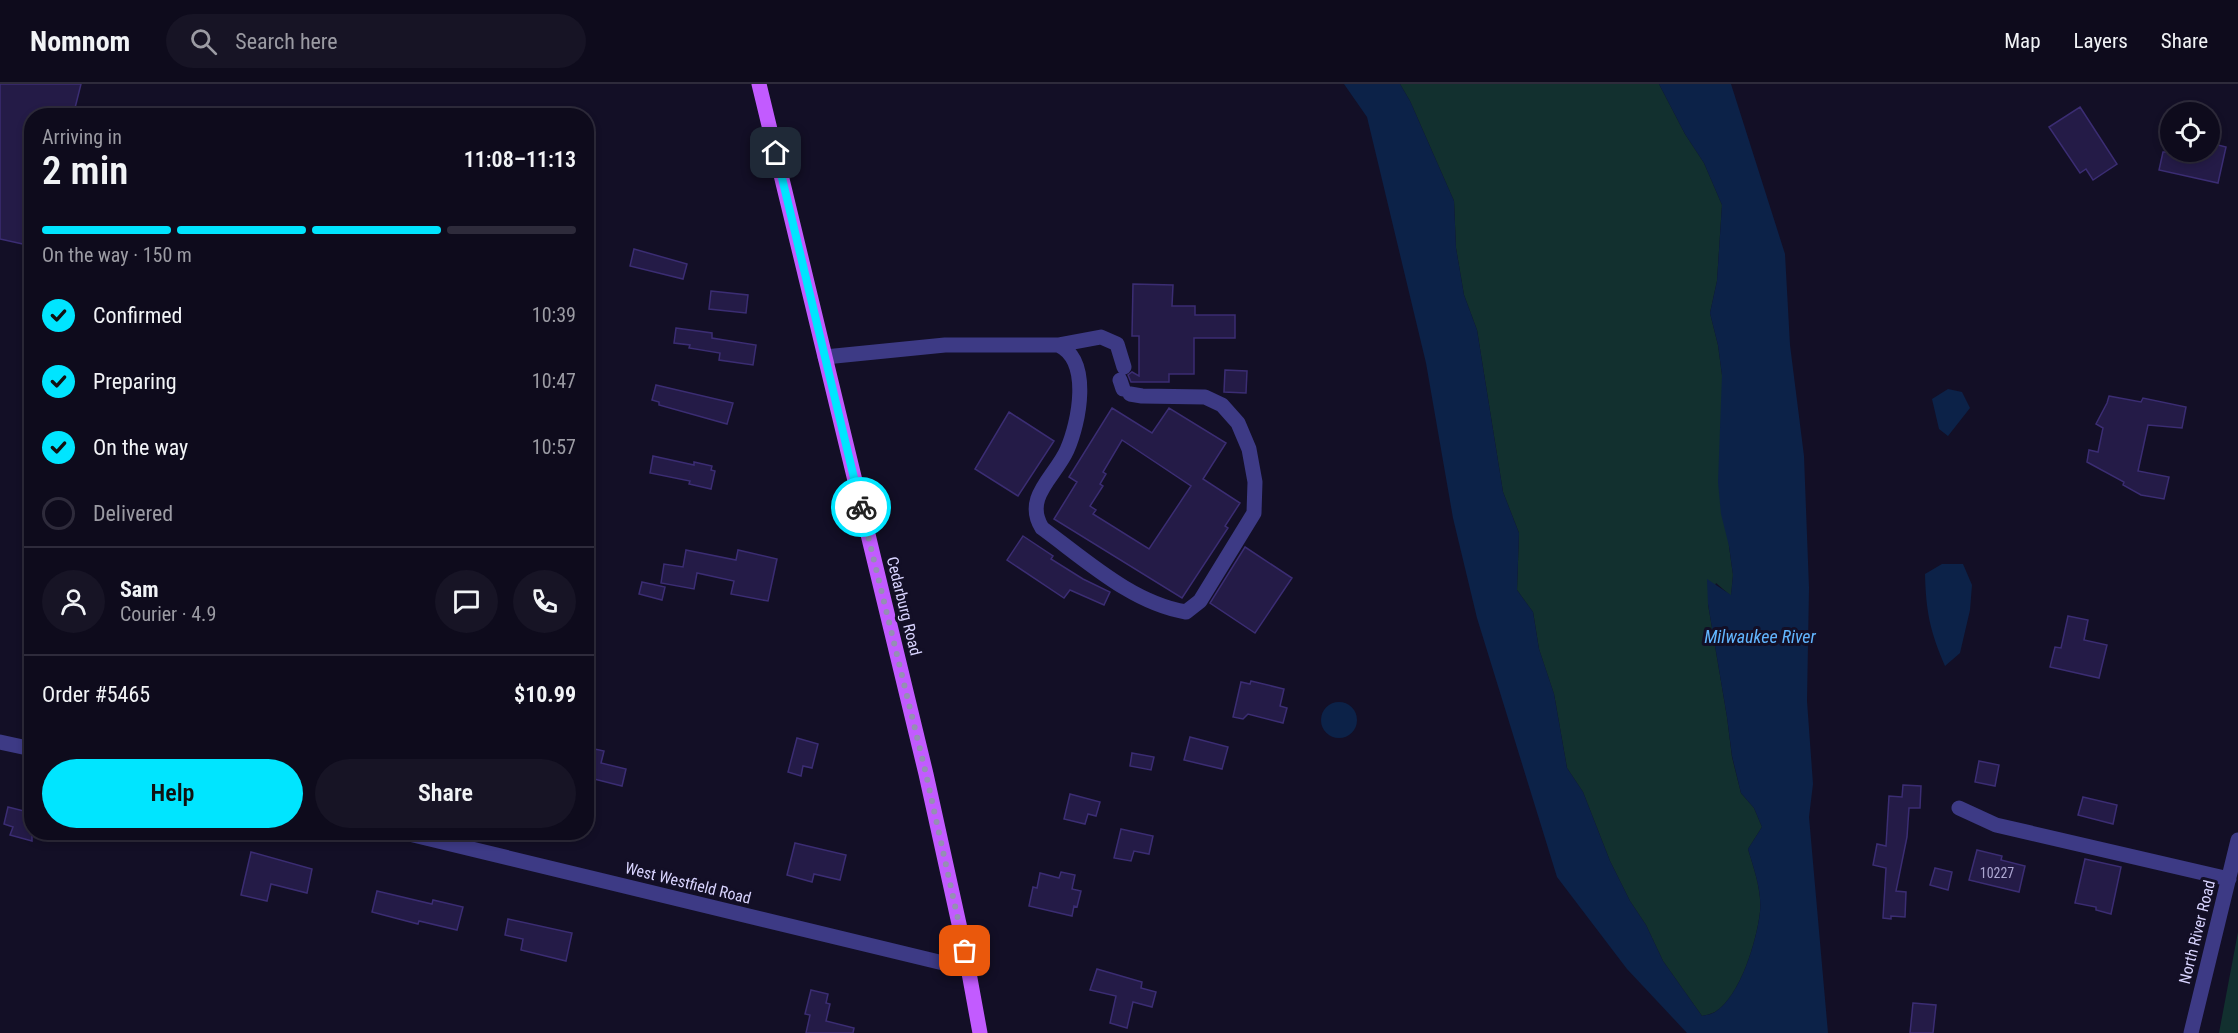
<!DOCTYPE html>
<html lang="en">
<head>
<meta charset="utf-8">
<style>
  body { margin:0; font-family:"Roboto Condensed",sans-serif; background:#171425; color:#f1f3f6; height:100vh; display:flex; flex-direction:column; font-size:22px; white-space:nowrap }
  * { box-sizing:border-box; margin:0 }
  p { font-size:20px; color:#9b9ba3 }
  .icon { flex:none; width:33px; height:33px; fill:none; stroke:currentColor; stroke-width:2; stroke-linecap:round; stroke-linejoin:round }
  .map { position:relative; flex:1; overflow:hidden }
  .panel { position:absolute; left:24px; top:24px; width:570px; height:732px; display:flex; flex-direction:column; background:#0e0b1c; border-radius:24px; box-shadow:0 3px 9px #0003,0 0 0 2px #2e2b3b }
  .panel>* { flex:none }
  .fabs { position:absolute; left:2160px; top:18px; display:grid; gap:12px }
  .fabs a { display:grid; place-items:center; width:60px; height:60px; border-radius:50%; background:#0e0b1c; box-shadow:0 3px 9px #0003,0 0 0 2px #2e2b3b; font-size:30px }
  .pin { position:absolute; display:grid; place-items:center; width:51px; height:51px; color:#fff; margin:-26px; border-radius:12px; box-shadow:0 3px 9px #0006 }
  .courier { position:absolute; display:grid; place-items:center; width:60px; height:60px; margin:-30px; border:4px solid #00e5ff; border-radius:50%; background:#fff; color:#222; box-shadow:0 2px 8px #0007 }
  .overview em { font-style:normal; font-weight:600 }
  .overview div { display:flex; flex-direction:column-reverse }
  .overview { display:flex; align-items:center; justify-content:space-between; height:102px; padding:0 18px }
  h1 { font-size:39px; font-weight:600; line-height:45px }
  .bar { display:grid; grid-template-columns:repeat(4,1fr); gap:9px 6px; align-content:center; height:72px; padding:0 18px }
  .bar i { height:8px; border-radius:4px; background:#2e2b3b }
  .bar .active { background:#00e5ff }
  .bar p { grid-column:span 4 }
  .line { display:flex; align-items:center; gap:15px; padding:0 18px; border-top:2px solid #2e2b3b }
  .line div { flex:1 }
  .round { display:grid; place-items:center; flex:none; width:63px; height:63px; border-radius:32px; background:#171425 }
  ol { padding:0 18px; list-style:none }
  li { display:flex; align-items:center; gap:18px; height:66px }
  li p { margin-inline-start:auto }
  li .icon { padding:6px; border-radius:50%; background:#00e5ff; color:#111; stroke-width:4 }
  li:last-child { color:#9b9ba3 }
  li i { width:33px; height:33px; border:3px solid #2e2b3b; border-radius:50% }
  .action { display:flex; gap:12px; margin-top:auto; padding:12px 18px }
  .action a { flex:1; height:69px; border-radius:36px; background:#00e5ff; color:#111; font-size:24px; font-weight:600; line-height:69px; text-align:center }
  .action a+a { background:#171425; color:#f1f3f6 }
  header { display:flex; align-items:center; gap:36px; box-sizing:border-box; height:84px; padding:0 30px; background:#0e0b1c; border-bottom:2px solid #2e2b3b }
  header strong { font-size:28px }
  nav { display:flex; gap:33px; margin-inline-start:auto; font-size:21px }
  .search { width:420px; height:54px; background:#171425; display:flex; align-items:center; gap:15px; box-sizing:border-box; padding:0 21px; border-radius:33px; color:#9b9ba3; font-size:22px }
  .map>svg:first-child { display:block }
  .green { fill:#12302f }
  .water { fill:#0c2248 }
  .building { fill:#241b47; stroke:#3b2d73; stroke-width:1.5; fill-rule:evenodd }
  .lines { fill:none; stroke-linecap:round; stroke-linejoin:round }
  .minor { stroke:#3d3a85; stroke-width:15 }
  .major { stroke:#c25bff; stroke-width:15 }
  .done { stroke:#948fb3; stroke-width:6; stroke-dasharray:0 10.8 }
  .route { stroke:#00e5ff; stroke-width:8 }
  .labels { text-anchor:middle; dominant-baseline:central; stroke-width:6; stroke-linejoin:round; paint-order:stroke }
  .number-label { font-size:14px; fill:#aca6d1 }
  .street-label { font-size:16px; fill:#d9d4ff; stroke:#130f26 }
  .water-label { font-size:18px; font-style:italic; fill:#62b6ff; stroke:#130f26 }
</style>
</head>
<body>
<header>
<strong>Nomnom</strong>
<div class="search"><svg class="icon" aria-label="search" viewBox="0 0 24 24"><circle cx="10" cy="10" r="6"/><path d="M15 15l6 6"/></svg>Search here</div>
<nav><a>Map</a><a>Layers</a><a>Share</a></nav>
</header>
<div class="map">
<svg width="2238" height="949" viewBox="0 0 2238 949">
  <rect width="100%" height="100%" fill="#130f26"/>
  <!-- green -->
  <path class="green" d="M1400,0H1659L1685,50L1704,79L1722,121L1717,197L1710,229L1718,261L1722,291L1729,462L1733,491L1731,512L1716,499L1708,520L1727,633L1732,673L1741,709L1754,724L1762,743L1748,765C1754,785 1762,807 1760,828C1757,856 1740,913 1715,928C1711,930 1706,931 1702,932L1663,877L1646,841L1630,817L1610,777L1583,708L1567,684L1554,610L1539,565L1533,528L1517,506L1519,449L1503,408L1477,246L1464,211L1456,164L1454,117L1410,17Z
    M2238,848V949H2219Z"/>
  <!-- water -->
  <path class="water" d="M1344,0H1400L1410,17L1454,117L1456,164L1464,211L1477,246L1503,408L1519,449L1517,506L1533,528L1539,565L1554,610L1567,684L1583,708L1610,777L1630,817L1646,841L1663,877L1702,932C1706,931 1712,930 1715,928C1740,913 1757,856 1760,828C1762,807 1754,785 1748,765L1762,743L1754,724L1741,709L1732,672L1727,633L1708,520L1707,495L1731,511L1733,491L1729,462L1721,430L1718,398L1722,291L1718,261L1710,229L1717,197L1722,121L1704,79L1685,50L1659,0H1731L1785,170L1790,261L1804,372L1809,504L1807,617L1813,700L1809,733L1828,949H1687L1627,885L1557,793L1477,534L1453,434L1426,279L1367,33Z
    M1948,305L1962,308L1970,324L1948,352L1939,345L1932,315Z
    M1942,480H1963L1972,501L1970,526L1960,569L1945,582C1930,547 1926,528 1925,490Z
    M1321 636a18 18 0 1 1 36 0a18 18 0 1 1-36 0Z"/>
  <!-- building -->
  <path class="building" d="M0,0H81L73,32H32V162L0,155Z
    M2080,23L2117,80L2093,96L2086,85L2080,89L2049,43Z
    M2210,59L2226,63L2218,99L2159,86L2163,68H2190L2201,70L2202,68H2210Z
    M634,165L687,180L683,195L630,182Z
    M1133,200L1173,201L1172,222H1195V231H1235V254H1194V290H1169V298H1131L1128,291L1132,288L1139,292V252H1132Z
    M711,207L748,211L746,229L709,225Z
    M676,244L712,249V254L756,261L753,281L719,276L720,269L689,264L690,261L674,259Z
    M1225,286L1247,287L1246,309L1224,308Z
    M656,301L733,319L727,340L659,321V318L652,316Z
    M2109,312L2141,318L2143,314L2186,323L2182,344L2148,341L2138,387L2169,393L2164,415L2141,411L2123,401L2124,398L2087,378L2089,366L2098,368L2103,344L2096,340L2107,319Z
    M1112,324L1152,349L1169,324L1226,359L1203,395L1240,419L1225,442L1228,444L1182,514L1054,435L1077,398L1069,393ZM1122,356L1191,402L1149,465L1093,430L1096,426L1090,422L1103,402L1100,400L1106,390L1103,388Z
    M1009,328L1054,357L1018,412L975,385Z
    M653,372L694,381V378L712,382L711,386L715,387L711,405L689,400L690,397L650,389Z
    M1023,452L1053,472L1051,475L1083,495L1110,508L1104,521L1070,506L1064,514L1007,476Z
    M1245,463L1292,494L1255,549L1210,519Z
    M686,466L736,476L738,466L777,475L768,517L731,510L734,497L697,489L694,505L661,499L664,480L683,483Z
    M642,498L665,503L662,516L639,510Z
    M2068,532L2088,536L2084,556L2107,561L2099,594L2050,583L2055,563L2061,564Z
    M1251,597L1284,605L1280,622L1287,624L1283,639L1248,630L1243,635L1233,633L1241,598L1250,600Z
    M1190,653L1228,663L1222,685L1184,676Z
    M797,654L818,660L812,684L803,682L801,692L788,688Z
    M590,664L604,667L601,679L626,685L622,702L586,693V678Z
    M1132,669L1154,673L1151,686L1130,682Z
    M1979,677L1999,681L1995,702L1975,698Z
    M1903,701L1921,702L1920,724H1909L1907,753L1896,807L1906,808L1905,833L1891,832V835L1883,834L1886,784L1873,781L1877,760L1886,762L1889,712L1902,713Z
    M1070,710L1100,718L1096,732L1088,730L1085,740L1064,735Z
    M2083,713L2117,721L2113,740L2078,731Z
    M8,723L32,729V757L10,751L13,743L4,740Z
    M1121,745L1153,752L1149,770L1134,767L1131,777L1114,774Z
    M795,759L846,771L840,796L814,790L812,798L787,791Z
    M1977,766L2002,772L2001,776L2025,782L2019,808L1969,796Z
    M251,768L312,785L307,809L271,800L267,817L241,811Z
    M2085,775L2121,783L2111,830L2096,826V823L2075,819Z
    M1935,784L1952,788L1948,806L1930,801Z
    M1061,788L1075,791L1072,805L1081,807L1077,823L1074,822L1072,832L1029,822L1033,803L1037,804L1040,789L1059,794Z
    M377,807L432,820L433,816L463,823L457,846L419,837L418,840L372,828Z
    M508,835L572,849L566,877L521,866L523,855L505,851Z
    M1097,885L1142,898L1141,904L1156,908L1152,923L1133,918L1127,944L1110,939L1116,912L1090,906Z
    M811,906L828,910L826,919L830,920L826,937L854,944L853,949H806L810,931L805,930Z
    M1913,919L1936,921L1933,949H1910Z"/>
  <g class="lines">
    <!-- minor -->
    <path class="minor" d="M825,273L945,261H1058
      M1124,283L1117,260L1101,253L1058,261C1092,276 1079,339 1067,366C1055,393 1023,413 1042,444C1086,476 1132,519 1186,528L1200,517L1254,429L1255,398L1249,365L1238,339L1222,321L1205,313L1142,312L1130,310
      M1120,296L1123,305
      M0,658L32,665
      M1959,724L1996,741L2229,795
      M401,748L968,885
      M2191,949L2238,756"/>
    <!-- major -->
    <path class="major" d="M759,0L926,690L965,867L980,949"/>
  </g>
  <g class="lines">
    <!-- done -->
    <path class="done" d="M861,423L926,690L965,867"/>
    <!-- route -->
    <path class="route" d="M776,69L861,423"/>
  </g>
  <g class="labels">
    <!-- number labels -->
    <g class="number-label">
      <text x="1997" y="789">10227</text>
    </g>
    <!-- street labels -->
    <g class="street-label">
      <text transform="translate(904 522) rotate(76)">Cedarburg Road</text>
      <text transform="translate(688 799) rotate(14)">West Westfield Road</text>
      <text transform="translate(2197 848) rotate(-76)">North River Road</text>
    </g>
    <!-- water labels -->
    <g class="water-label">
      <text x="1760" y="552">Milwaukee River</text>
    </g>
  </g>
</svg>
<div class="fabs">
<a><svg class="icon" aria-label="locate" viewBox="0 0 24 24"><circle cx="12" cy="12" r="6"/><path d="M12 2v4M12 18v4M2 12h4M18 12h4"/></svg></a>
</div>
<div class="pin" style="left:965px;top:867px;background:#ea580c"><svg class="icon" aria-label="bag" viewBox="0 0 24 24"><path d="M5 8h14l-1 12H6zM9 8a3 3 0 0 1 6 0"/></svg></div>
<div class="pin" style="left:776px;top:69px;background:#1f2937"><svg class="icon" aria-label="home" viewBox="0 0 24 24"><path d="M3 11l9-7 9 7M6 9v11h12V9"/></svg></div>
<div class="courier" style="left:861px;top:423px"><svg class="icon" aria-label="bike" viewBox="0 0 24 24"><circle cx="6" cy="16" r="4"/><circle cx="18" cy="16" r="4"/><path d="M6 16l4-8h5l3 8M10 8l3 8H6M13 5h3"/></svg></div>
<section class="panel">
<div class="overview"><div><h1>2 min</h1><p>Arriving in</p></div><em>11:08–11:13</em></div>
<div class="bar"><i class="active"></i><i class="active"></i><i class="active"></i><i></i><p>On the way · 150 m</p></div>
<ol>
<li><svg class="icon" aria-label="check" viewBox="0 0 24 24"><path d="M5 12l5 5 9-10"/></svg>Confirmed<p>10:39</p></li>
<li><svg class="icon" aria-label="check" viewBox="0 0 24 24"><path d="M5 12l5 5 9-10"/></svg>Preparing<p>10:47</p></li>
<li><svg class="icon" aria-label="check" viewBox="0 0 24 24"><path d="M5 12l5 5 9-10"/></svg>On the way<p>10:57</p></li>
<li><i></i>Delivered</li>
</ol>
<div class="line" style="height:108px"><a class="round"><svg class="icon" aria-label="person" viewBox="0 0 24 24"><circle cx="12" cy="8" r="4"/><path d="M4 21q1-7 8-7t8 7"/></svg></a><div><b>Sam</b><p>Courier · 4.9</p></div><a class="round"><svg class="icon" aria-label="chat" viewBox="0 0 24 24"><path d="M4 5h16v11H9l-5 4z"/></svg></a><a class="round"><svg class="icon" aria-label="phone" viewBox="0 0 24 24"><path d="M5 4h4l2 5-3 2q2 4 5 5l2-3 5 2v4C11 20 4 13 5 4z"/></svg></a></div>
<div class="line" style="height:78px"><div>Order #5465</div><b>$10.99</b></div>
<div class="action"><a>Help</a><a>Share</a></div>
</section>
</div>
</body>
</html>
